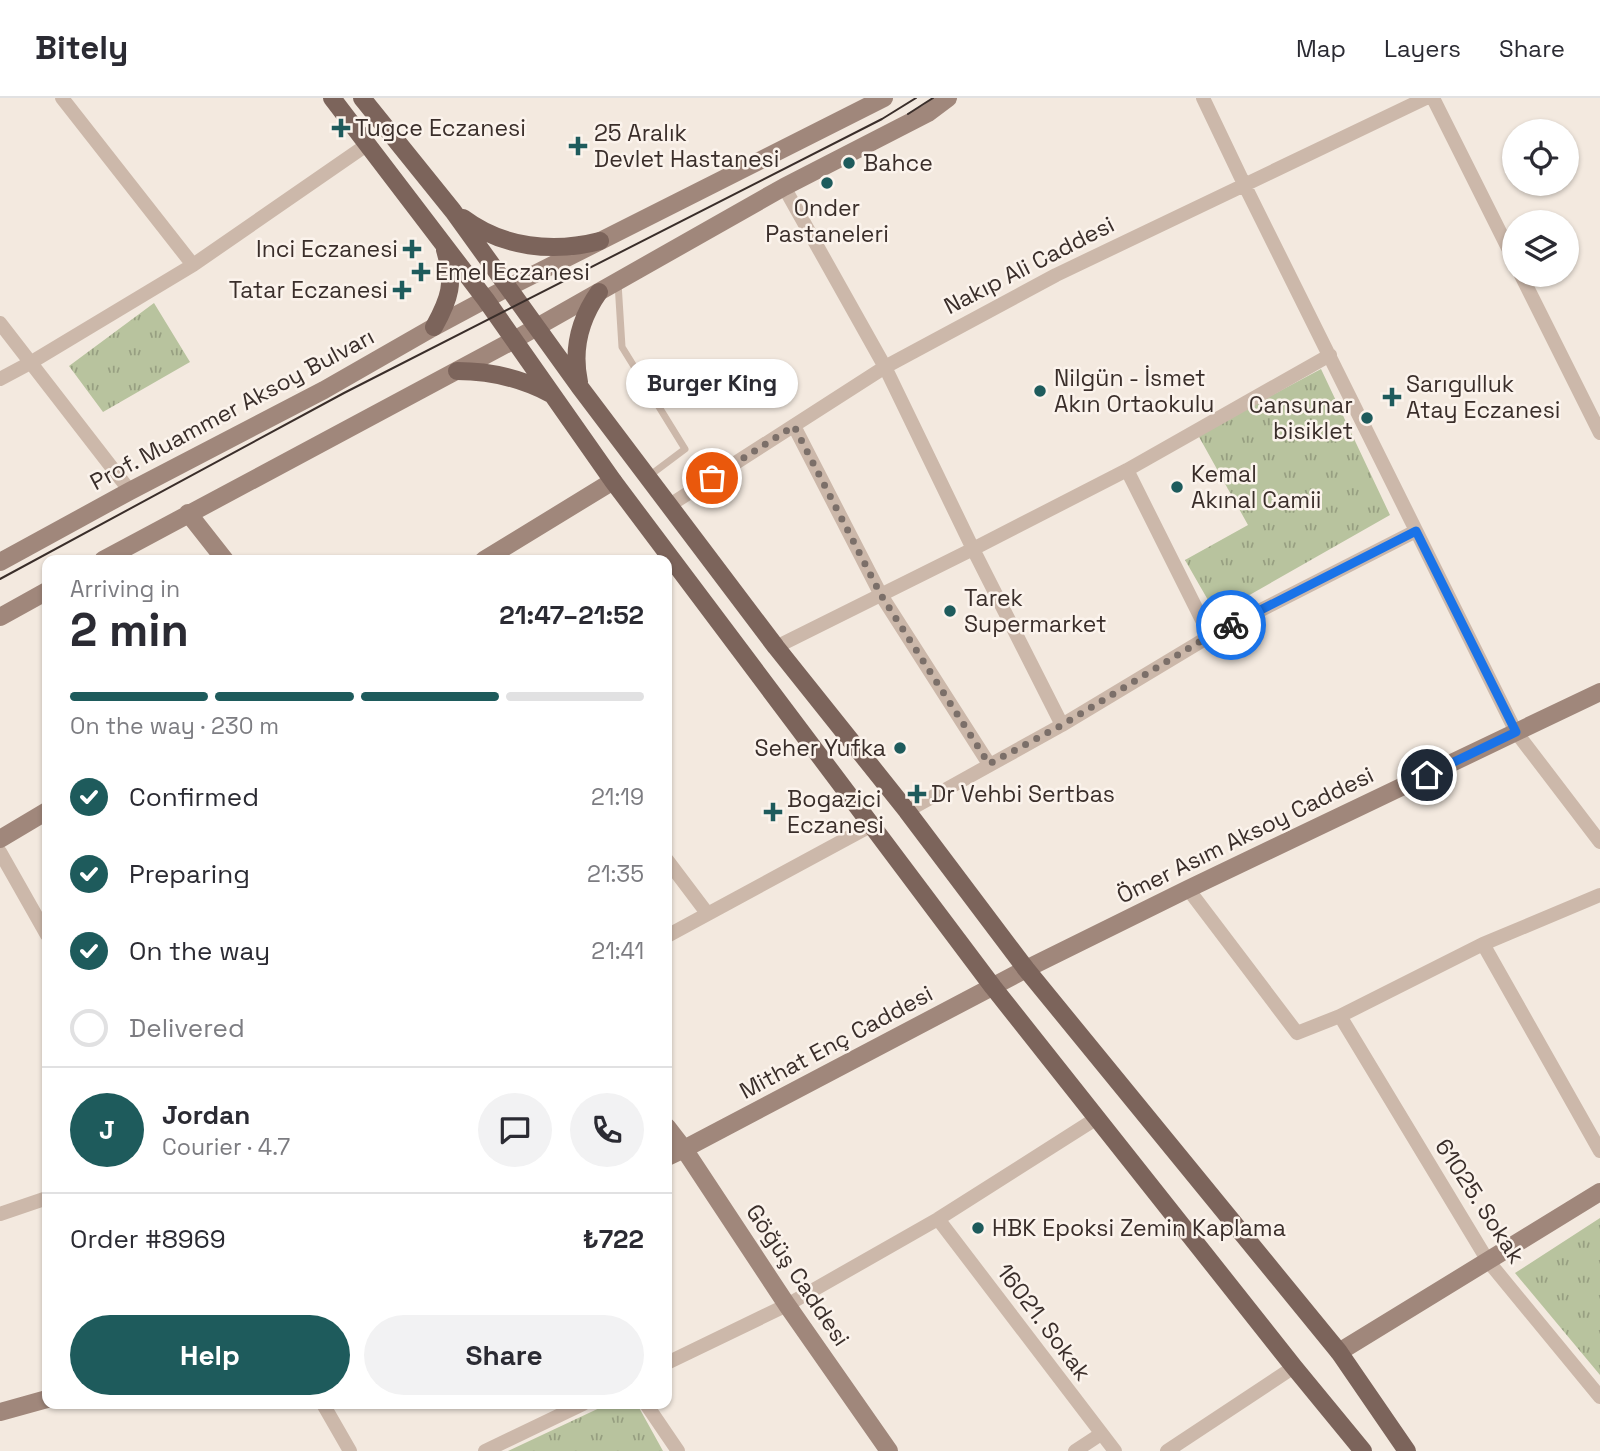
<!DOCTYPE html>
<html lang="en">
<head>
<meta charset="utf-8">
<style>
  body { margin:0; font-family:"Space Grotesk",sans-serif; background:#f2f2f3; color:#2b2b33; height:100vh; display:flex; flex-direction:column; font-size:26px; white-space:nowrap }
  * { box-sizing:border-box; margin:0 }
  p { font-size:23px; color:#7c7c81 }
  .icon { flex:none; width:38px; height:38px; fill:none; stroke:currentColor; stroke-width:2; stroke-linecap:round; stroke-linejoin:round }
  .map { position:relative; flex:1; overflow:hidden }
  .panel { position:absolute; left:42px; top:457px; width:630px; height:854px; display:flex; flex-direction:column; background:#fff; border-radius:14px; box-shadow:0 2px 5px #0004 }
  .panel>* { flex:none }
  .tools { position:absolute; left:1502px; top:21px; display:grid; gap:14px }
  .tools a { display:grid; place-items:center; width:77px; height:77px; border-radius:50%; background:#fff; box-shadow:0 2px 5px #0004; font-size:35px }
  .pin { position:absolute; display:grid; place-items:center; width:60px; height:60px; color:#fff; margin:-30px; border:4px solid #fff; border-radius:50%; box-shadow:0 2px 7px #0007 }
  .courier { position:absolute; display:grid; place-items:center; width:70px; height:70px; margin:-35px; border:5px solid #1a73e8; border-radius:50%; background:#fff; color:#222; box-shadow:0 2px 9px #0007 }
  .bubble { position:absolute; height:49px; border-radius:24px; background:#fff; box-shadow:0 2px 5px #0004; font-size:23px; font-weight:600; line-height:49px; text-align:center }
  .head em { font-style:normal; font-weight:600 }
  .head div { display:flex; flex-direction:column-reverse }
  .head { display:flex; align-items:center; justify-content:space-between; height:119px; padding:0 28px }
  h1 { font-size:46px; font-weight:600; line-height:52px }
  .bar { display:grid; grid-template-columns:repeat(4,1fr); gap:10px 7px; align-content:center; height:84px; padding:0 28px }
  .bar i { height:9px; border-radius:5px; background:#e1e1e2 }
  .bar .current { background:#1e5b5c }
  .bar p { grid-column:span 4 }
  .line { display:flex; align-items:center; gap:18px; padding:0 28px; border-top:2px solid #e1e1e2 }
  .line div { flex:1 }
  .round { display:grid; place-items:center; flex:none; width:74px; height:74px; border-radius:37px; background:#f2f2f3 }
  ol { padding:0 28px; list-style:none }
  li { display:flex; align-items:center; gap:21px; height:77px }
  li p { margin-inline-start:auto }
  li .icon { padding:7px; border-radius:50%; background:#1e5b5c; color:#fff; stroke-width:4 }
  li:last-child { color:#7c7c81 }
  li i { width:38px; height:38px; border:4px solid #e1e1e2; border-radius:50% }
  .cta { display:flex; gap:14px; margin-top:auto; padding:14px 28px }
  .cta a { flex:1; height:80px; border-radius:42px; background:#1e5b5c; color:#fff; font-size:28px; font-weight:600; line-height:80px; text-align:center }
  .cta a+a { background:#f2f2f3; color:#2b2b33 }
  header { display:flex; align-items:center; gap:42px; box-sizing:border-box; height:98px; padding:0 35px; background:#fff; border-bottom:2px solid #e1e1e2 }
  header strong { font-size:33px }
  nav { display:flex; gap:38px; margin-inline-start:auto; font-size:24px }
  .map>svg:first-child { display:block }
  .grass { fill:url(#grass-tufts) }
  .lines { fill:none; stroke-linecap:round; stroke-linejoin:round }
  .lane { stroke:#ccb8aa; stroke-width:7 }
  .street { stroke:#ccb8aa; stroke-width:14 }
  .secondary { stroke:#a0877b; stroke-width:18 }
  .primary { stroke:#7c645b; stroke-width:18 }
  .tram { stroke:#3a2e2a; stroke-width:2 }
  .done { stroke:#7b6f69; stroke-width:7; stroke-dasharray:0 12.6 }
  .route { stroke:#1a73e8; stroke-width:9 }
  .poi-dot { fill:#1e5b5c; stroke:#fbf3ec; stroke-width:2.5 }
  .labels { text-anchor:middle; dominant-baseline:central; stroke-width:5; stroke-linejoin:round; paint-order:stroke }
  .poi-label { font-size:23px; fill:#3a2e2a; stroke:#fbf3ec; text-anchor:start }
  .street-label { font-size:23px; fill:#3a2e2a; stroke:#fbf3ec }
</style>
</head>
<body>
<header>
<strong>Bitely</strong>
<nav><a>Map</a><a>Layers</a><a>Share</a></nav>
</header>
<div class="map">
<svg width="1600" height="1353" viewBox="0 0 1600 1353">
  <defs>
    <pattern id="grass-tufts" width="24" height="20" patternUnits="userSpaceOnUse" patternTransform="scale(1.75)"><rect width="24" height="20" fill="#b8c39e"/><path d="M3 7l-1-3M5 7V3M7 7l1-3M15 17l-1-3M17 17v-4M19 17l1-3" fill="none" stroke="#979f81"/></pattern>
  </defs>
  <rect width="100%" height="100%" fill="#f3e9df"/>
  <!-- grass -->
  <path class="grass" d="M154,205L190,264L103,314L69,268Z
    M1321,271L1390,417L1216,516L1185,462L1248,427L1198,337Z
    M1600,1120V1277L1515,1175Z
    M608,1306H637L663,1353H508Z"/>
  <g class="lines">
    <!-- lane -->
    <path class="lane" d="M618,185L622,249L685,351L649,378"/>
    <!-- street -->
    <path class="street" d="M62,0L193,167
      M1203,0L1245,88L1516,634L1600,744
      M1433,0L1514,162
      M784,89L885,269L973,451L1062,627
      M1521,177L1600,335
      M0,225L130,393
      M0,281L30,265L193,167L368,46
      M794,328L881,497L989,666
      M1127,372L1210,538
      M670,407L885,269L1056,177L1426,0
      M776,549L973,451L1127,372L1330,257
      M907,713L1062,627L1210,538L1416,433
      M0,754L47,837
      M667,762L707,815
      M1188,791L1297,935L1340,918L1483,846L1600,797
      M667,838L872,727
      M1483,846L1600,1053
      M1340,918L1488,1163L1600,1299
      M0,1116L47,1100
      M938,1121L1115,1353
      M667,1265L787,1207L938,1121L1097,1020
      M323,1306L350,1353
      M646,1306L678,1353
      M485,1353L583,1306
      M1075,1353L1101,1336
      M1167,1353L1294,1269"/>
    <!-- secondary -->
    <path class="secondary" d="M188,415L225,462
      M103,462L514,242L784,89L928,15L948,0
      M484,462L613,383
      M0,464L130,393L324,292L434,229L507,190L884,0
      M0,519L47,493
      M0,741L47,713
      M667,1029L684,1051L787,1207L889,1353
      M667,1059L684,1051L1026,871L1188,791L1600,594
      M1339,1254L1600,1094
      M0,1314L47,1301"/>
    <!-- primary -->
    <path class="primary" d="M332,0L486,202L613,383L993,889L1294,1269L1363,1353
      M362,0L453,113L579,288L776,549L907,713L1026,871L1339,1254L1407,1353
      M463,120C503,150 553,155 600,143
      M434,229C450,200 455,185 445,152
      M457,273C491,273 521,280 551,296
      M579,284C572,251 580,221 599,194"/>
    <!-- tram -->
    <path class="tram" d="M908,16L933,0
      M0,481L344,295L882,21L916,0"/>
  </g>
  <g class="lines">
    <!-- done -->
    <path class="done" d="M712,380L794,328L881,497L989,666L1062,627L1209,538L1231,527"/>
    <!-- route -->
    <path class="route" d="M1231,527L1416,433L1516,634L1427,677"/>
  </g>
  <!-- markers -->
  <g class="poi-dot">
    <path d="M337.5 19.5h7v7h7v7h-7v7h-7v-7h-7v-7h7z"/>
    <path d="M574.5 37.5h7v7h7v7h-7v7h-7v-7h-7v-7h7z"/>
    <circle cx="849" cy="65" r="7"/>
    <circle cx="827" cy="85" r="7"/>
    <path d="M408.5 140.5h7v7h7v7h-7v7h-7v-7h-7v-7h7z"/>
    <path d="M417.5 163.5h7v7h7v7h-7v7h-7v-7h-7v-7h7z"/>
    <path d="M398.5 181.5h7v7h7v7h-7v7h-7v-7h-7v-7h7z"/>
    <circle cx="1040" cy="293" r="7"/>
    <path d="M1388.5 288.5h7v7h7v7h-7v7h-7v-7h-7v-7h7z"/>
    <circle cx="1367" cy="320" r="7"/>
    <circle cx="1177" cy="389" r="7"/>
    <circle cx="950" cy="513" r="7"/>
    <circle cx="900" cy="650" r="7"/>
    <path d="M913.5 685.5h7v7h7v7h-7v7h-7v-7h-7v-7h7z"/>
    <path d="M769.5 703.5h7v7h7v7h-7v7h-7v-7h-7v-7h7z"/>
    <circle cx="978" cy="1130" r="7"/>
  </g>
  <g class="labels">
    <!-- poi labels -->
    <g class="poi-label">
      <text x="355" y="30">Tugce Eczanesi</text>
      <text x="594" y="35">25 Aralık<tspan x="594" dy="26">Devlet Hastanesi</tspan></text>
      <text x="863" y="65">Bahce</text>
      <text x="827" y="110" text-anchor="middle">Onder<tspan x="827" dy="26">Pastaneleri</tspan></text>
      <text x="398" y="151" text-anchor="end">Inci Eczanesi</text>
      <text x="435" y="174">Emel Eczanesi</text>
      <text x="388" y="192" text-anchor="end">Tatar Eczanesi</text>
      <text x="1054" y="280">Nilgün - İsmet<tspan x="1054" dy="26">Akın Ortaokulu</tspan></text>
      <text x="1406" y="286">Sarıgulluk<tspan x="1406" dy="26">Atay Eczanesi</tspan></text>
      <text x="1353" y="307" text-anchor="end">Cansunar<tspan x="1353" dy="26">bisiklet</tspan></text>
      <text x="1191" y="376">Kemal<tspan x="1191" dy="26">Akınal Camii</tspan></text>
      <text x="964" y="500">Tarek<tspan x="964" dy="26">Supermarket</tspan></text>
      <text x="886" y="650" text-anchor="end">Seher Yufka</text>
      <text x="931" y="696">Dr Vehbi Sertbas</text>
      <text x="787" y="701">Bogazici<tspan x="787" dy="26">Eczanesi</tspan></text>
      <text x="992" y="1130">HBK Epoksi Zemin Kaplama</text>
    </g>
    <!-- street labels -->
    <g class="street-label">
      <text transform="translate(1029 167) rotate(-27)">Nakıp Ali Caddesi</text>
      <text transform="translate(232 311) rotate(-28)">Prof. Muammer Aksoy Bulvarı</text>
      <text transform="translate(1245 737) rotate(-26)">Ömer Asım Aksoy Caddesi</text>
      <text transform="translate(836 944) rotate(-28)">Mithat Enç Caddesi</text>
      <text transform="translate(1480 1103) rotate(57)">61025. Sokak</text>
      <text transform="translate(798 1177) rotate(56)">Göğüş Caddesi</text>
      <text transform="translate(1044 1224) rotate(53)">16021. Sokak</text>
    </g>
  </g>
</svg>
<div class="tools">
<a><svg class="icon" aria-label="locate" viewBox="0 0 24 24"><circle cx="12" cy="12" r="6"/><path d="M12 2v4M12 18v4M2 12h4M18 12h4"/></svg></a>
<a><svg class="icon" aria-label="layers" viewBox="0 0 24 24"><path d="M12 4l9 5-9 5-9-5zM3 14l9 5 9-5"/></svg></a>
</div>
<div class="pin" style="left:712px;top:380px;background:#ea580c"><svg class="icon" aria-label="bag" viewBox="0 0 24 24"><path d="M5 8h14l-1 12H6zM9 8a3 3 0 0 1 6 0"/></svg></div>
<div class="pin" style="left:1427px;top:677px;background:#1f2937"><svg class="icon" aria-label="home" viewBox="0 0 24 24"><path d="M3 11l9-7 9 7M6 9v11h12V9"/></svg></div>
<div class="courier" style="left:1231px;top:527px"><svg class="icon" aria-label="bike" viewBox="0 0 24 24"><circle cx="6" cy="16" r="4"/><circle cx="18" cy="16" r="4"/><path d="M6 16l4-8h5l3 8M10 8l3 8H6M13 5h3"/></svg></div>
<div class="bubble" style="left:626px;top:261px;width:172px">Burger King</div>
<section class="panel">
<div class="head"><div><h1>2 min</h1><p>Arriving in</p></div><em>21:47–21:52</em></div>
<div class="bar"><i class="current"></i><i class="current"></i><i class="current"></i><i></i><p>On the way · 230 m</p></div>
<ol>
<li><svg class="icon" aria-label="check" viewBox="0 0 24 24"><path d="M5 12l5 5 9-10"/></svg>Confirmed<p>21:19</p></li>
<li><svg class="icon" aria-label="check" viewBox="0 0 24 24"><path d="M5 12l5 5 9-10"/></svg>Preparing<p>21:35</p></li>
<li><svg class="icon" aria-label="check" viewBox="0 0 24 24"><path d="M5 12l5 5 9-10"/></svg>On the way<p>21:41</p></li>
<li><i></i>Delivered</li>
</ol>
<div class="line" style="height:126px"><b class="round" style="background:#1e5b5c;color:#fff">J</b><div><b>Jordan</b><p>Courier · 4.7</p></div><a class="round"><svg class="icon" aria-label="chat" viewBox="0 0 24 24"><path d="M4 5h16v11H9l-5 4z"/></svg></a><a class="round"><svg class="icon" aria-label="phone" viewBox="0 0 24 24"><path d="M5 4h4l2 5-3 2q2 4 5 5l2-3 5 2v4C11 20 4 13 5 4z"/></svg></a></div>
<div class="line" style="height:91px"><div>Order #8969</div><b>₺722</b></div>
<div class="cta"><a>Help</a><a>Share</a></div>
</section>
</div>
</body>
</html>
